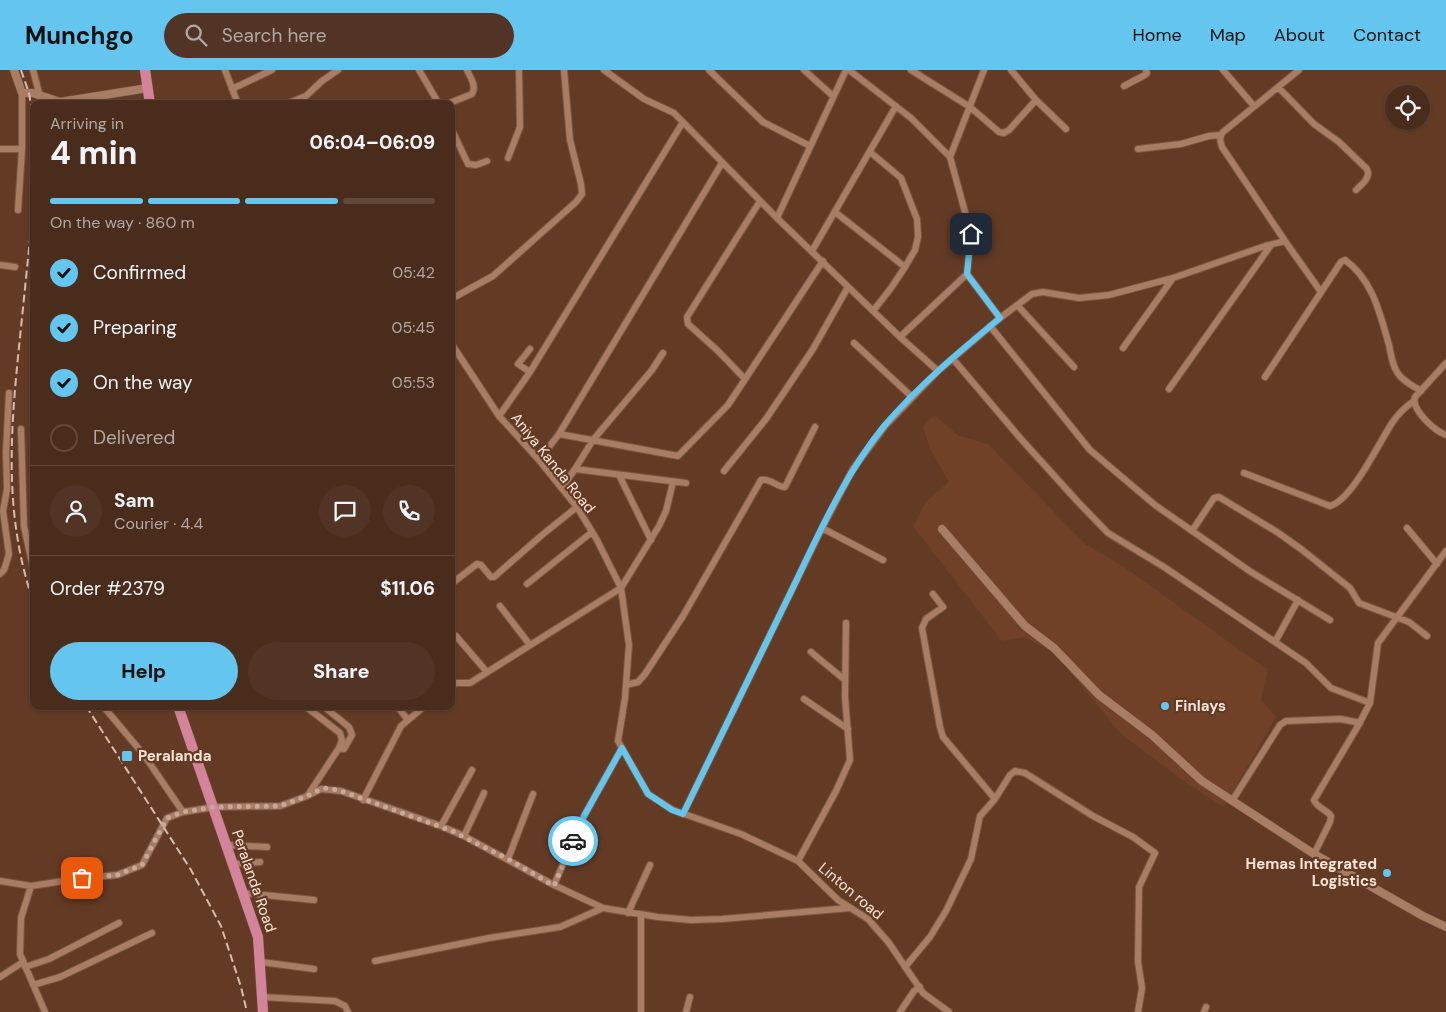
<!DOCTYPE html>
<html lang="en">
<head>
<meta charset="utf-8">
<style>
  body { margin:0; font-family:"DM Sans",sans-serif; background:#513425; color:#f1f3f6; height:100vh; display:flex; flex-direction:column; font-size:19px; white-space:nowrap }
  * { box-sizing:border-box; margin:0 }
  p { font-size:16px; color:#b2a7a3 }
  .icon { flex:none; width:28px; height:28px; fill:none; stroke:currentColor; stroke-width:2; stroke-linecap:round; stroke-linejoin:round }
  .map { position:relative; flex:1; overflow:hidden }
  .drawer { position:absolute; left:30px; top:30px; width:425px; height:610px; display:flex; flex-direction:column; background:#4a2c1c; border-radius:10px; box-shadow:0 1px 4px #0004,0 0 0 1px #61483b }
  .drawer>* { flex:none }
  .fabs { position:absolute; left:1385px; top:15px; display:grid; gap:10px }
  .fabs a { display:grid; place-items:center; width:45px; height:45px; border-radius:50%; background:#4a2c1c; box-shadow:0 1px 4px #0004,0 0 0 1px #61483b; font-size:25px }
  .pin { position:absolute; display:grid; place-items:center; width:42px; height:42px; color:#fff; margin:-21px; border-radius:10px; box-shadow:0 2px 8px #0006 }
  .courier { position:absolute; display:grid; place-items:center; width:50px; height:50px; margin:-25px; border:4px solid #64c5ee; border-radius:50%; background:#fff; color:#222; box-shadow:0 1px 6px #0007 }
  .headline em { font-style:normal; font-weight:800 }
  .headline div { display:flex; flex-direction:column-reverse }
  .headline { display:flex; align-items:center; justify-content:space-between; height:85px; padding:0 20px }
  h1 { font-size:32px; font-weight:800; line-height:38px }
  .bar { display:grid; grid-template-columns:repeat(4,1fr); gap:8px 5px; align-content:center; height:60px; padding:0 20px }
  .bar i { height:6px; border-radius:4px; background:#61483b }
  .bar .on { background:#64c5ee }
  .bar p { grid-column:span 4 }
  .line { display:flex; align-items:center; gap:12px; padding:0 20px; border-top:1px solid #61483b }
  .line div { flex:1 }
  .round { display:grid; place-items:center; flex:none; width:52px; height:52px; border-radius:26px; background:#513425 }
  ol { padding:0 20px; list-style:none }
  li { display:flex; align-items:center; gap:15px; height:55px }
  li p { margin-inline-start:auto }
  li .icon { padding:5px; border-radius:50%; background:#64c5ee; color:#111; stroke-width:4 }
  li:last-child { color:#b2a7a3 }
  li i { width:28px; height:28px; border:2px solid #61483b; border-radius:50% }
  .action { display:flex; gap:10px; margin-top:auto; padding:10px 20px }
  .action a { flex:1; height:58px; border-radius:30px; background:#64c5ee; color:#111; font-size:20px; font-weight:800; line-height:58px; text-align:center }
  .action a+a { background:#513425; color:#f1f3f6 }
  header { display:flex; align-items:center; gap:30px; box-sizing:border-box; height:70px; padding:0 25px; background:#64c5ee; color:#111 }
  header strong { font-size:24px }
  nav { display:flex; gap:28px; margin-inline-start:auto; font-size:18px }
  .search { width:350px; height:45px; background:#513425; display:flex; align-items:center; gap:12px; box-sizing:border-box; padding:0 18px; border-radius:28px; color:#b2a7a3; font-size:19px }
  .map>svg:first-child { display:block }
  .built { fill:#714127 }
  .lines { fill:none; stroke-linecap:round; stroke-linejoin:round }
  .minor-casing { stroke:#7a5843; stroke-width:8 }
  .tertiary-casing { stroke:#7a5843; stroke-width:9 }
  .primary-casing { stroke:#7a5843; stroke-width:11 }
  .minor { stroke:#a97c64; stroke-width:6 }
  .tertiary { stroke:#a97c64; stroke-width:8 }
  .primary { stroke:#d3839a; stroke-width:10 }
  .rail { stroke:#d8bbac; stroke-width:2; stroke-dasharray:8 4; stroke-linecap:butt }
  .done { stroke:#c7a999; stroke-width:5; stroke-dasharray:0 9 }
  .route { stroke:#64c5ee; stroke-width:6 }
  .poi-dot { fill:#64c5ee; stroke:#633b25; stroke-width:2 }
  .labels { text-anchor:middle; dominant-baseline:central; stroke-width:4.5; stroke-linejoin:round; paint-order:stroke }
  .street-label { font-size:15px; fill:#fde4d7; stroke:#633b25 }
  .poi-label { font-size:15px; font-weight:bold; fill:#fde4d7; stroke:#633b25; text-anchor:start }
</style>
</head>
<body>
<header>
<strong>Munchgo</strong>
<div class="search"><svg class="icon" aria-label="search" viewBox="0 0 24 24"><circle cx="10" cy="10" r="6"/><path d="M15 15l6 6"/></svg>Search here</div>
<nav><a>Home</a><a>Map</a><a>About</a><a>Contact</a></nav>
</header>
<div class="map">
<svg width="1446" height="942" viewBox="0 0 1446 942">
  <rect width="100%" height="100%" fill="#633b25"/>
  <!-- built -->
  <path class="built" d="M934,345L959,366L988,374L1085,474L1124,497L1268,600L1261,630L1276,647L1224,737L1188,714L1121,664L1054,582L1024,567L1002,571L913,456L926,432L949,412L930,379L923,357Z"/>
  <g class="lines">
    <!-- minor casing -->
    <g class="minor-casing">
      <path id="minor" d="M33,0L42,34
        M225,0L238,34
        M419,0L439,34
        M604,0L644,29L674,43L777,148
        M709,0L763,52L810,76
        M804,0L833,26
        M846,0L777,148L900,267L938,301
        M849,0L911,48L950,87
        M911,0L970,37L999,62L1004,63L1009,60L1036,30
        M984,0L950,87L971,164L967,204L1000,248
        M1011,0L1036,30L1066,59
        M1223,0L1254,36
        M1299,0L1223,62C1219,67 1220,71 1222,77L1285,171L1321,222
        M1124,16L1145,5L1147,3L1146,0
        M1278,17L1314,54L1339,72L1367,99C1371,108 1362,114 1356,120
        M232,19L272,0
        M286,34L306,26L322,11L338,0
        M447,34L472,24C477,16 470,7 467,0
        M451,58L468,94L476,95L487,91
        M0,79H22
        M1138,79L1181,74L1209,66L1220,65
        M870,82L901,108L917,149L918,167L915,180L905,197L891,218L873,241
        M508,88L520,57L519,0
        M18,140L22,79V23
        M835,142L905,197
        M812,181L896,36
        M0,195L15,197
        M451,229L493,206L576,132L582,124L581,114L570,70L564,0
        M1017,235L1074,297
        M990,256L1090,380L1155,435L1251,502L1330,550
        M900,267L967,204
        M451,273L499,346L539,390L577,437L597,470L621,518L629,575L625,628L618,671L648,724L673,740L741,764L798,791L838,830L868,849L889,873L923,923L949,942
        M854,273L912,327
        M1123,278L1173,208
        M530,279L518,294L530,302
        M953,289L1021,369L1078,432L1108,463L1164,497L1306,593L1331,618L1370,633
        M1446,293L1415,327C1411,340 1435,361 1446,365
        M1265,307L1341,192L1345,190C1373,210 1380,244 1389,275C1391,284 1392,294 1397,302C1402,311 1412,315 1421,321
        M745,309L717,280L688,254L687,247L760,131
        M1169,319L1271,175
        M499,346L530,302L683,52
        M21,359L24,456L34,503
        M559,364L678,386L728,335L823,191
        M539,390L559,364L722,93
        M575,399L593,370L652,300L663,283
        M724,401L766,349L813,279L848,217
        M1244,403L1330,436C1352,430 1379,373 1392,353C1398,344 1405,337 1414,331
        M619,405L651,470
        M562,418L575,399L686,413
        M822,458L883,490
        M1407,458L1437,494
        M1192,461L1214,428L1219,427L1277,462L1301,479L1350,518L1359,533L1409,552L1427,566
        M0,504L4,500L9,484L3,441L7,419L6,382L9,323
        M451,514L477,494L481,495L491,507H494L542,465L577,437
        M527,514L592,462
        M933,524L943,537L926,549L922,558L940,657L943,667L995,729
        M500,536L530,575
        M456,566L487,602
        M1275,572L1298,530
        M811,582L845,610
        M626,615L638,612L645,604L683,546L761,410C771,408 776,417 785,417L815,357
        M451,616L456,613H470L621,518L659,456L666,441L673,412
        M804,629L848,659
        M103,636L144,685L183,742
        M305,636L340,663L342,670L339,678L308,725
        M323,636L349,657L352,665L344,679L339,678
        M397,636L408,650
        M363,730L401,656L425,636
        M1232,731L1280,655L1286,651L1341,649L1360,653
        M683,744L822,458L853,399L885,356L938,301L1000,248L1032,224L1043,222L1079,228L1109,225L1173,208L1265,176L1285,171
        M441,756L472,700
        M464,766L484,723
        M226,775L267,777
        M1314,784L1330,752L1331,746C1326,739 1317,738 1314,730L1358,656L1370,633L1378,573L1446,481
        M508,789L533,724
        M798,791L836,721L850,690L845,627L846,553
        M232,794L260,792
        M0,811L31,816L83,808L117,805L142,795L167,748L183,742L214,737L280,736L307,726L321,719L341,721L441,756L464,766L554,815L603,838L658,847L691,850L722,849L850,838
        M554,815L584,746L622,678
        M31,816L21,848L20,884L45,942
        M243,823L314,830
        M628,843L650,795
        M375,891L489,868L560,857L603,838
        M261,892L314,899
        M25,897L49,889L119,853
        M905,897L930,867L946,841L971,789L980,746L995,729L1010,705L1015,701L1025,703L1093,746L1133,767L1155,783L1139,817L1138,892L1142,918L1138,942
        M0,907L23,892
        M33,915L60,907L152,863
        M261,927L335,931L345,936L348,942
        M641,942V845
        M686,942L690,927
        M900,942L914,921L920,917
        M1204,942L1206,937"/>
    </g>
    <!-- tertiary casing -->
    <g class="tertiary-casing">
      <path id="tertiary" d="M14,0L22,23H33L60,32L148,18
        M942,459L1025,556L1054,578L1099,625L1152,665L1202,711L1314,784L1423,846L1446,857"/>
    </g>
    <!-- primary casing -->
    <g class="primary-casing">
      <path id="primary" d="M145,0L150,34
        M178,636L258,867L263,942"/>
    </g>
    <!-- minor -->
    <use href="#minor" class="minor"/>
    <!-- tertiary -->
    <use href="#tertiary" class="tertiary"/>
    <!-- primary -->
    <use href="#primary" class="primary"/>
    <!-- rail -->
    <path class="rail" d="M21,0L29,23L34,54
      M34,129C29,179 24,228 19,277C10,366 4,447 34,534
      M86,636L191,800L221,856L241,917L247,942"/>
  </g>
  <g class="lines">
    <!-- done -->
    <path class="done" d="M82,808L117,805L142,795L167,748L183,742L214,737L280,736L307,726L321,719L328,718L341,721L452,761L508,789L554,816L573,771"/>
    <!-- route -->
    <path class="route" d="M573,771L584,746L622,678L648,724L672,740L683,744C717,674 751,604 785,534C815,473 841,409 884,356C918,316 960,281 1000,248L967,204L971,164"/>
  </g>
  <!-- markers -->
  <g class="poi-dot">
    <circle cx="1165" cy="636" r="5"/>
    <rect x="121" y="680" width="12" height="12" rx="2.5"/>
    <circle cx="1387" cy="803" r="5"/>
  </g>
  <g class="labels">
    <!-- street labels -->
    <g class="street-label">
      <text transform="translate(553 393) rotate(51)">Aniya Kanda Road</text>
      <text transform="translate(254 811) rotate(71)">Peralanda Road</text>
      <text transform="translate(851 821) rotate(40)">Linton road</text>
    </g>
    <!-- poi labels -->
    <g class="poi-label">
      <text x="1175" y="636">Finlays</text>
      <text x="138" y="686">Peralanda</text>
      <text x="1377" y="794" text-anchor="end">Hemas Integrated<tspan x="1377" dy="17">Logistics</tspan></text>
    </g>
  </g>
</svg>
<div class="fabs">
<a><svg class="icon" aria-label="locate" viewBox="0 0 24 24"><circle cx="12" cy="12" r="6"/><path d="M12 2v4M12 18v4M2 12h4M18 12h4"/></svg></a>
</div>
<div class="pin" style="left:82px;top:808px;background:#ea580c"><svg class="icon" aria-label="bag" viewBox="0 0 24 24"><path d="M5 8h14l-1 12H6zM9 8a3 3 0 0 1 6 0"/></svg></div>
<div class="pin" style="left:971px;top:164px;background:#1f2937"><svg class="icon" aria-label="home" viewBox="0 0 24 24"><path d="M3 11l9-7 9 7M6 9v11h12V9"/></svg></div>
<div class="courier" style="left:573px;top:771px"><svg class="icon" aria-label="car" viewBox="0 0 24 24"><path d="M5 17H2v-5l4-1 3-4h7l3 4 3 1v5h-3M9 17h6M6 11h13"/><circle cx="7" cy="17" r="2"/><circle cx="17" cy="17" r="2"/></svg></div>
<section class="drawer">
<div class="headline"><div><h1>4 min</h1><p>Arriving in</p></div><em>06:04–06:09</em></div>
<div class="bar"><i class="on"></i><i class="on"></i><i class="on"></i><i></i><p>On the way · 860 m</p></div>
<ol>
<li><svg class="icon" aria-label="check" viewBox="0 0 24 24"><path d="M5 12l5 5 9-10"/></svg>Confirmed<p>05:42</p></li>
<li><svg class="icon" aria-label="check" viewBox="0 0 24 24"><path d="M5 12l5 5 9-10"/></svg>Preparing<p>05:45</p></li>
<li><svg class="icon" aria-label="check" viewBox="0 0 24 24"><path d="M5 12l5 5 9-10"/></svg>On the way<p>05:53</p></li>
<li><i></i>Delivered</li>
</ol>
<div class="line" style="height:90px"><a class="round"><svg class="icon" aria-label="person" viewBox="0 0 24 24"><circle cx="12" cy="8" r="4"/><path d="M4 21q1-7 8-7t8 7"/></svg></a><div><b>Sam</b><p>Courier · 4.4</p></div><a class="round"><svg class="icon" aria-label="chat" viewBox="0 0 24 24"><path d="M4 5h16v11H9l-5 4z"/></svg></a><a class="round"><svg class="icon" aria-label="phone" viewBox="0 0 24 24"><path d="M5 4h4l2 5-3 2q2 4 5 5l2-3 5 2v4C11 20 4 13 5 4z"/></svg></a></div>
<div class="line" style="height:65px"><div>Order #2379</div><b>$11.06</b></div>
<div class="action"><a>Help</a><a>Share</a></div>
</section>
</div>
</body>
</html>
